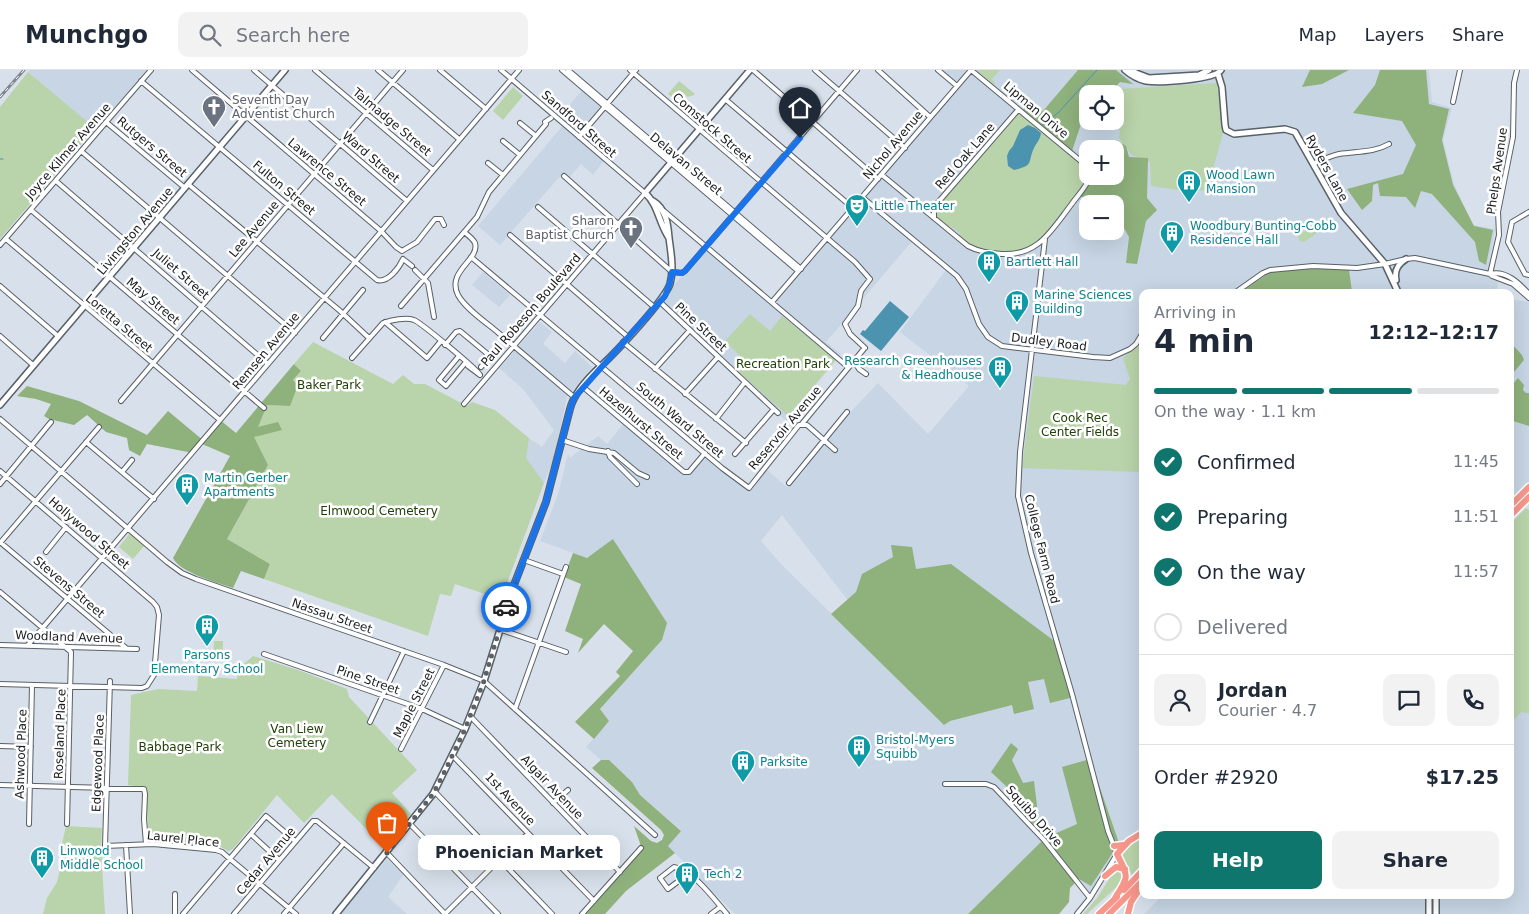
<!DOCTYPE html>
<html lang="en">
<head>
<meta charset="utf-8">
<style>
  body { margin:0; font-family:"DejaVu Sans",sans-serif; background:#f2f2f3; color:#1f2937; height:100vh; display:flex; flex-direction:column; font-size:19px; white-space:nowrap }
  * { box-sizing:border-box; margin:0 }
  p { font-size:16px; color:#747a83 }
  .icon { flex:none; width:28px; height:28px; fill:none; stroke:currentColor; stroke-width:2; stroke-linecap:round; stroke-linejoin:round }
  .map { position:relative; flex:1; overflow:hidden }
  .side { position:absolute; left:1139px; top:219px; width:375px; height:610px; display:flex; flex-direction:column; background:#fff; border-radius:10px; box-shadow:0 5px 20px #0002 }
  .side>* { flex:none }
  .fabs { position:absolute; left:1079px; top:15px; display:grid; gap:10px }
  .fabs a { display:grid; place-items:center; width:45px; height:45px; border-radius:10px; background:#fff; box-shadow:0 5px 20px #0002; font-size:25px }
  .pin { position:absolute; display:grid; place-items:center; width:42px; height:42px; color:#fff; margin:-51px -21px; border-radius:50% 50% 50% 0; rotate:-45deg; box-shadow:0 0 5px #0007 }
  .pin .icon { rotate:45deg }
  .courier { position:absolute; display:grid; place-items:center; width:50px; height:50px; margin:-25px; border:4px solid #1a73e8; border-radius:50%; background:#fff; color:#222; box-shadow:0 1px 6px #0007 }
  .bubble { position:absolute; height:35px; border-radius:10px; background:#fff; box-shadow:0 5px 20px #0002; font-size:16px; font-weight:700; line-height:35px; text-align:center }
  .head em { font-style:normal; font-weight:700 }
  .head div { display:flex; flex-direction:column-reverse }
  .head { display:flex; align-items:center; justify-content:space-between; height:85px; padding:0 15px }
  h1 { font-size:32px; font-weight:700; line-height:38px }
  .bar { display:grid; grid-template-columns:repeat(4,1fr); gap:8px 5px; align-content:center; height:60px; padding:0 15px }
  .bar i { height:6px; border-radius:4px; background:#e0e1e3 }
  .bar .current { background:#0f766e }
  .bar p { grid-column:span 4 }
  .line { display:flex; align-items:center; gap:12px; padding:0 15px; border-top:1px solid #e0e1e3 }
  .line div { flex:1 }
  .round { display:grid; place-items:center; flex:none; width:52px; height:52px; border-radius:10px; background:#f2f2f3 }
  ol { padding:0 15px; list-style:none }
  li { display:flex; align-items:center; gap:15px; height:55px }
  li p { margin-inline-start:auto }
  li .icon { padding:5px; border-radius:50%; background:#0f766e; color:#fff; stroke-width:4 }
  li:last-child { color:#747a83 }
  li i { width:28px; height:28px; border:2px solid #e0e1e3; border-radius:50% }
  .button { display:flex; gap:10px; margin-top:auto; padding:10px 15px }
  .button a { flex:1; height:58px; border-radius:10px; background:#0f766e; color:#fff; font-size:20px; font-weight:700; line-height:58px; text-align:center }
  .button a+a { background:#f2f2f3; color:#1f2937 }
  header { display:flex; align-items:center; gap:30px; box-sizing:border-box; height:70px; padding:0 25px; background:#fff; border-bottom:1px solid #e0e1e3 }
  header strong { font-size:24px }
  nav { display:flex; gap:28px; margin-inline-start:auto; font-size:18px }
  .search { width:350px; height:45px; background:#f2f2f3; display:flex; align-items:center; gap:12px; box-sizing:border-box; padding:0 18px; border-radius:10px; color:#747a83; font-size:19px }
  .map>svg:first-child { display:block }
  .built { fill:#c7d5e4; fill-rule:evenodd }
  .green { fill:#b9d3aa }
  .forest { fill:#8fb17c }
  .water { fill:#4c93b0 }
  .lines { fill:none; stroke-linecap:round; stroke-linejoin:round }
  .stream { stroke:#4c93b0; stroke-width:1 }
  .street-casing { stroke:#586068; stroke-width:6 }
  .secondary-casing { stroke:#586068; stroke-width:8 }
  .highway-casing { stroke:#fff; stroke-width:9 }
  .street { stroke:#fff; stroke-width:4 }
  .secondary { stroke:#fff; stroke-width:5 }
  .highway { stroke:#f7978c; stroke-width:6 }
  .rail-casing { stroke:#7f858c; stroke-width:3 }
  .rail { stroke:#fff; stroke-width:1; stroke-dasharray:4; stroke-linecap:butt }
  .done { stroke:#5c6166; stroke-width:5; stroke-dasharray:0 9 }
  .route { stroke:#1a73e8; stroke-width:6 }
  .labels { text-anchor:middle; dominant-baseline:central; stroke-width:5; stroke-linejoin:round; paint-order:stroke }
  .worship-label { font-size:12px; fill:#5b616d; stroke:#fff; text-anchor:start }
  .street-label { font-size:12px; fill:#191c1f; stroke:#fff }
  .culture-label { font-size:12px; fill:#0d838f; stroke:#fff; text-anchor:start }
  .park-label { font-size:12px; fill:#204006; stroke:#fff }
</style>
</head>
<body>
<header>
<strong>Munchgo</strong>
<div class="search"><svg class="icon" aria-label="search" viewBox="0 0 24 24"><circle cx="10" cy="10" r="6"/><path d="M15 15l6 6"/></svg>Search here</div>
<nav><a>Map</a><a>Layers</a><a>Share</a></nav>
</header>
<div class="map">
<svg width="1529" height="844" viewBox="0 0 1529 844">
  <rect width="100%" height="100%" fill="#d8e1eb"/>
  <!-- built -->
  <path class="built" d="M30,0H150L95,58L28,2Z
    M939,0H1429L1432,32L1452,38L1443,70L1454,114L1473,155L1495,159L1487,206L1498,208L1497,222H1142V763L1117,784L1112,787L1089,826L1044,770L968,844H735L668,776L681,760L640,725L632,712L609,690H601L586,677L609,651L600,639L662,570L614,470L587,488L540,471L558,424L568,384L570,388L598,366L607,374L625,352L687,404L706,383L750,418L766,399L787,417L799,404L801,405L824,370L878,313L928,364L969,316L900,262L948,197L914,169L826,272L841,284L786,351L660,232L707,176L772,232L957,16ZM1088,24H1115V51H1088ZM1088,79H1115V106H1088ZM1088,134H1115V161H1088ZM782,445L940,650V651L782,495L761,471Z
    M585,17L606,34L592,50L585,71L605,89L593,105L581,94L568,109L562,104L500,175L478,156L564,54L571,33Z
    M483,202L510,225L499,237L472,215Z
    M1510,229L1529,232V417L1510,436Z
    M540,252L552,262L543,274L565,293L575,281L592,297L567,327L553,392L544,413L525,388L529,368L542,377L554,360L523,319L499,298Z
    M1529,464V844H1144L1163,825H1510V484Z
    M387,789L404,804L388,827L407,844H340Z"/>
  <!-- green -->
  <path class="green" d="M977,0H1000L992,9L995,13L993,15Z
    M28,2L95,58L0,169V37Z
    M679,11L695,24L694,25L688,27L679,20L672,27L668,24Z
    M1217,13L1223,63L1207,120L1186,121L1151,116L1150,92L1132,85L1119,68L1121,46L1115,41L1114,24L1119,19Z
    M513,17L523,26L503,50L493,41Z
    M1019,40H1023L1087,97L1088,106L1089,111L1039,175L1016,185L974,178L958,167L960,163L950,156L947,159L934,148V137Z
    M1316,154L1322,157L1320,162H1318L1304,172L1300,171L1298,167L1300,164L1316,156Z
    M750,244L770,261L782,246L836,290L788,346L739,302L743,297L741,292L743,289L725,271Z
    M1142,271V340L1141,331L1140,340L1142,363V402L1022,398L1034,306L1126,315L1130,309L1123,288Z
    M313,272L393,314L403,305L414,314H425L467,336L472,332L495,340L529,368L526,388L544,413L499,535L488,532V525L455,514L451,526L440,524L428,566L264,509L270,494L227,469L268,395L253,367L266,335L290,336L293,311L301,301L294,294Z
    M1526,438L1529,440V643L1521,642L1513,651H1510V454Z
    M130,463L145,475L133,489L119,477Z
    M214,571H223L222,589H213Z
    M253,586L301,601L347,619L349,627L417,700L392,723L411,744L383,776L332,724L304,753L277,725L233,779L228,781L221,777L149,771L147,740V718L128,715L131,625L158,619L197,621L198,606L237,609L238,599Z
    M66,756L102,758L101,779L105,844H43L47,828L57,812L63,785L61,778Z
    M1142,766V794L1132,805L1120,785L1125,777Z
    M1117,799L1121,800L1123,805L1121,813L1087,844H1083L1097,828L1113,803Z"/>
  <!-- forest -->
  <path class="forest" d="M1078,0H1116L1133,14L1138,15L1120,12L1109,24H1088L1087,27H1085L1081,44L1087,46L1081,54L1072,81L1063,75L1023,40L1029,31L1043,41Z
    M1310,0H1349L1322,14L1302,17Z
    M1380,0H1426L1429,34L1449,39L1442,70L1453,115L1474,156L1493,160L1486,195L1479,191L1475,172L1432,124L1421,121L1415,138L1406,127L1380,126L1378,113L1373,115L1372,131L1362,140L1347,119L1403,104L1416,75L1402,51L1353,43L1375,15Z
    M1117,70L1126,76L1129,87L1148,88L1147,128L1157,140L1146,151L1137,194L1126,193L1129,167L1124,158L1115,156V134H1092V130L1079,126L1089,106H1115V79H1107Z
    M1313,195L1349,200L1352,222H1241L1273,200Z
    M1510,272L1522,285L1524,290L1514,302L1510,298Z
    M294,294L301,301L293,310L298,315L290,336L267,335L258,357L278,352L282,360L254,367L268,395L227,469L270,494L264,509L241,501L233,518C218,513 179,502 173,488L230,386L202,374L193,383L147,374L140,386L129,380L127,368L106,362L87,345L74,355L49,349L44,346L51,334L36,329L17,326L27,316L79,331L147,365L168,341L204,371L220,350L236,363Z
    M1518,308L1524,315L1523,320L1526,323H1529V356L1510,350V317Z
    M613,469L667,553L662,570L600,639L609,651L594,669L575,652L620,606L616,602L633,581L604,554L578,583L583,569L565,561L581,514L564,507L573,483L587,488Z
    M891,475L912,477L916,499L951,494L1057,573L1074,627L1050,633L1044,609L1028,612L1034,639L1014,644L1012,635L950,651L944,655L831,544L856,522L862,504L893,487Z
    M1011,673L1018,679L1012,690L1023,713L1034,711L1037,736L1033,744L1052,765L1077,754L1062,697L1090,689L1119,773L1091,816L1079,809L1070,818L1069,832L1059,844H968L1044,769L1007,717L991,702Z
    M601,690H609L632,712L640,725L681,761L668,776L675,783L626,821L605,844H584L642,779L634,756L651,771L657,773L662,770L664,765L661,760L592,698Z"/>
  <!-- water -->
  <path class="water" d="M1028,55L1035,58L1041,63C1040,70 1037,72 1034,78C1027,93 1035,95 1014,100L1008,96L1007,86L1009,81L1013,76L1020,60Z
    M890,231L909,247L881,281L860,264L863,260L865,261Z"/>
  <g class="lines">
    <!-- stream -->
    <path class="stream" d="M1041,56L1058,43L1097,0
      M1038,59H1039
      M0,89H3"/>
    <!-- street casing -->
    <g class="street-casing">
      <path id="street" d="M192,0L381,161L396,177L402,181L417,172L435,149H441L444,155
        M254,0L407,131
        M315,0L433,100
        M378,0L459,69
        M440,0L486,39
        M562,0L798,201
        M568,0L801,199
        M630,0L855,192L870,209L861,221L858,236L845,254L850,264L865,278
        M753,0L878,109
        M815,0L905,78
        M878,0L930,47
        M938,0L957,16
        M971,0L1088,97
        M141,11L377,210C388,213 399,198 403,189
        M725,29L853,138
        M1453,32L1460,0
        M106,52L185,118
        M520,53L536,66
        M579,67L636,0
        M503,71L520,85
        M81,81L295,263
        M488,93L503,105
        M1313,94C1322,90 1330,86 1339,84C1357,81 1373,83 1389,74
        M882,105L968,176C979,182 990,183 1002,184C1038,186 1051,161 1071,135C1077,126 1087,117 1090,106
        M564,106L672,202L682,203L685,201L857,0
        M56,111L268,294
        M188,114L339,240L369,268
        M862,127L957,206L966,219L979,254L988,267L1002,276L1093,287L1110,288L1130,279L1136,274L1142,264
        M538,137L654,237
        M31,140L264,338
        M664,141L848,297
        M1529,142L1512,152L1508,172L1525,204L1529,205
        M934,148V137L1018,40
        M464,162C468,165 473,169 475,173C480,190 446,201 458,225C465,238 484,251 495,260C521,282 548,305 574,327
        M510,165L628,267
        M6,169L220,350
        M1045,169L1020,382L1018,426L1031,483L1072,624L1108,761L1117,784L1090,828L1077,844
        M0,175L151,0
        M471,187L722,398L749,418L799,355H801L863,280
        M403,189L412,196
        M415,200L428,213L434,247
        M1490,204L1499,165L1498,142L1513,67L1514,13L1517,0
        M1490,204L1492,206L1513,214L1529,228
        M0,216L58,266
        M1236,222L1263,203L1270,200L1313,196L1357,198L1385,194L1406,189L1415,188L1490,204C1506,200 1519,213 1529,224
        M660,232L778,343
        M772,232L971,0
        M401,236L477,147L489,122L546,54L545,52L551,48
        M385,252L427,288L441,271
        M0,266L33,295
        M323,268L363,220
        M623,272L746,373
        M445,275L456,262L460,261L490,286L481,297
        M459,286L439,310L446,316L466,292
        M352,288L383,253C391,250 406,247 414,250C420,252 478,300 480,305
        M854,291L859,299L866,304
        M467,293L468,296L480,305
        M655,299L690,260
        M583,317L684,402H689L705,383
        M685,324L718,287
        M121,331L403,0
        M464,334L645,123L501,0
        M0,349L167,492L182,503L196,509L444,595L484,611L655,765
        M716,349L745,312
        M801,355H807L835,380
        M562,370L589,379L614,383L638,403L647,407
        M86,372L154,429
        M608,381L610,387L637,414
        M735,384L774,339
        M0,401L153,532L157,537L159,545L154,605L147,616L142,618L0,614
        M122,402L132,390
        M789,413L847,342
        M0,414L51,352
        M0,472L126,578
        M0,473L99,357
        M46,482L66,457
        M524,490L563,504
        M0,522L71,582L67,754
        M499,559L566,582
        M0,575L137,579
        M28,575L519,0
        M264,584L422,639L465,659
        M110,611L105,776L153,774L216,780L222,782L230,789L296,844
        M515,639L566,497
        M470,646L620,802
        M370,652L404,581
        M0,676L31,677
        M401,679L444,595
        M452,685L594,831
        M945,714H986L994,717L1044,770L1090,828
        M0,715L144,719L145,724L144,749L146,774
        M435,722L552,844
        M553,733L568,720
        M29,754L32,615
        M410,754L498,844
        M253,766L279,790
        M126,775L130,844
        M387,783L445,844
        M688,804L668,819L660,808L674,797C693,800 714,829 727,844
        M175,824V844
        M183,844L266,746L295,771
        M234,844L313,751H317L374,798
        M284,844L344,773
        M445,844L500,789L528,764
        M582,844L641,778
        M711,844L720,837"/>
    </g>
    <!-- secondary casing -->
    <g class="secondary-casing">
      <path id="secondary" d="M1125,0C1132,6 1137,9 1146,11C1158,13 1215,10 1221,0
        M1131,0L1136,3L1149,8L1199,5L1209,0
        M1218,4L1222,17L1225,55L1226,60L1234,64L1285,59L1295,62L1341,143L1385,194L1398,222
        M669,168C659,154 658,134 645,123L750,0
        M1396,210C1394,200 1398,194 1406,189
        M0,335L285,0
        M336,844L433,724L465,659L484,611L514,515L546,432L570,339C574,323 589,307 601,296C616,282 664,231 670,214C674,199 671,183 669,168C668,154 666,139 653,131
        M1429,844V825
        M1436,844V825"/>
    </g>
    <!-- highway casing -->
    <g class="highway-casing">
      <path id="highway" d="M1510,436L1529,417
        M1510,446L1529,427
        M1114,776L1123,775
        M1105,806L1116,797L1125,799
        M1124,820L1142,801
        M1115,828C1129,806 1129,808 1117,784L1129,771L1142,763
        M1099,844L1117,827
        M1109,844L1142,811
        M1128,844L1131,832L1141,817"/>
    </g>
    <!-- street -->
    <use href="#street" class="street"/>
    <!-- secondary -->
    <use href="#secondary" class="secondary"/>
    <!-- highway -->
    <use href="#highway" class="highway"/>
    <!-- rail casing -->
    <g class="rail-casing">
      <path id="rail" d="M0,27L24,0"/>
    </g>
    <!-- rail -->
    <use href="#rail" class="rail"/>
  </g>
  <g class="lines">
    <!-- done -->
    <path class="done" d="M387,783L433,724L444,703L465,659L484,611L506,537"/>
    <!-- route -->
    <path class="route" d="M506,537L546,432L570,339L574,328L665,226L670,213L672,202L682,203L685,201L800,68"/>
  </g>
  <!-- icons -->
  <defs>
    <g id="church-pin" transform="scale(1.25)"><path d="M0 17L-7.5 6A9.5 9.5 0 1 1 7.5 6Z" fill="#6b7280" stroke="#fff"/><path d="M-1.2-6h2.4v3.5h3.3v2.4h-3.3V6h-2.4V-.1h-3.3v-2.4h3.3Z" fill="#fff"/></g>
    <g id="building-pin" transform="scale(1.25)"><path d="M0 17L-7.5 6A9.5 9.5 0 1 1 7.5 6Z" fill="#0f9aa8" stroke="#fff"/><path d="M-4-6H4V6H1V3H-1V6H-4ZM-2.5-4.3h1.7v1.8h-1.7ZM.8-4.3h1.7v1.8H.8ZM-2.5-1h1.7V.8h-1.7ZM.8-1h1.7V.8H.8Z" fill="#fff"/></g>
    <g id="theatre-pin" transform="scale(1.25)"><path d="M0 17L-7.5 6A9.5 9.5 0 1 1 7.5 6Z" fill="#0f9aa8" stroke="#fff"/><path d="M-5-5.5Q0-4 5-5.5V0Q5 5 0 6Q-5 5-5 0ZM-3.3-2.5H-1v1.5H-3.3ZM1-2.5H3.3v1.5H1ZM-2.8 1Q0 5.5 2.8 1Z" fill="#fff"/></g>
  </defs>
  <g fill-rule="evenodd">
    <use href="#church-pin" x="214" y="37"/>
    <use href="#building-pin" x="1189" y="112"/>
    <use href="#theatre-pin" x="857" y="136"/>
    <use href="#church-pin" x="631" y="158"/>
    <use href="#building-pin" x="1172" y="163"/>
    <use href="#building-pin" x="989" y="192"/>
    <use href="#building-pin" x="1017" y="232"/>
    <use href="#building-pin" x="1000" y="298"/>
    <use href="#building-pin" x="187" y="415"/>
    <use href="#building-pin" x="207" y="556"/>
    <use href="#building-pin" x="859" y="677"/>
    <use href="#building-pin" x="743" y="692"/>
    <use href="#building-pin" x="42" y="788"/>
    <use href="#building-pin" x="687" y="804"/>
  </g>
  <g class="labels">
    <!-- worship labels -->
    <g class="worship-label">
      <text x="232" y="30">Seventh Day<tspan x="232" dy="14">Adventist Church</tspan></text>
      <text x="614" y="151" text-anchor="end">Sharon<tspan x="614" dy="14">Baptist Church</tspan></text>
    </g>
    <!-- street labels -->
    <g class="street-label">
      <text transform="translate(1036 40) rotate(40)">Lipman Drive</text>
      <text transform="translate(392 52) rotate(40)">Talmadge Street</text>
      <text transform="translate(579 54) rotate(41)">Sandford Street</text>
      <text transform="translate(712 58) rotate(41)">Comstock Street</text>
      <text transform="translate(893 75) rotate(-50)">Nichol Avenue</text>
      <text transform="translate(152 77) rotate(40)">Rutgers Street</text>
      <text transform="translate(68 81) rotate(-49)">Joyce Kilmer Avenue</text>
      <text transform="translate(965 86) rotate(-49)">Red Oak Lane</text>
      <text transform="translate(371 87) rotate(41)">Ward Street</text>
      <text transform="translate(686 94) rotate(40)">Delavan Street</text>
      <text transform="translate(1327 98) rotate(61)">Ryders Lane</text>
      <text transform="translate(1497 101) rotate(-82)">Phelps Avenue</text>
      <text transform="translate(327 102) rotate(40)">Lawrence Street</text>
      <text transform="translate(284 118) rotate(40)">Fulton Street</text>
      <text transform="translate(254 159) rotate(-50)">Lee Avenue</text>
      <text transform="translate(135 161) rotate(-50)">Livingston Avenue</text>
      <text transform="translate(181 204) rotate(41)">Juliet Street</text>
      <text transform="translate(153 231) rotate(40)">May Street</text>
      <text transform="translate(531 240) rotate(-49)">Paul Robeson Boulevard</text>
      <text transform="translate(119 253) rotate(40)">Loretta Street</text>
      <text transform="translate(701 257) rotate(43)">Pine Street</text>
      <text transform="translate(1049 272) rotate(7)">Dudley Road</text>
      <text transform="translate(266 281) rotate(-50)">Remsen Avenue</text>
      <text transform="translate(680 350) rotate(40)">South Ward Street</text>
      <text transform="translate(641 353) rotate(40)">Hazelhurst Street</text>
      <text transform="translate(785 358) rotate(-50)">Reservoir Avenue</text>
      <text transform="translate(89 463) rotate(41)">Hollywood Street</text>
      <text transform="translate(1042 479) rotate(76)">College Farm Road</text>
      <text transform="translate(69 517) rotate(40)">Stevens Street</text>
      <text transform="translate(332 546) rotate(19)">Nassau Street</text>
      <text transform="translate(69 567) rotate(2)">Woodland Avenue</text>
      <text transform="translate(368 610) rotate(19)">Pine Street</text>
      <text transform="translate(414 633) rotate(-63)">Maple Street</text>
      <text transform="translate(60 664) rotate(-88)">Roseland Place</text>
      <text transform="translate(21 684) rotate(-88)">Ashwood Place</text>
      <text transform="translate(98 693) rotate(-88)">Edgewood Place</text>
      <text transform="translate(552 717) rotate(46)">Algair Avenue</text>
      <text transform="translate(510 729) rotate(47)">1st Avenue</text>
      <text transform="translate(1034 746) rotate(48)">Squibb Drive</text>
      <text transform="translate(183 769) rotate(6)">Laurel Place</text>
      <text transform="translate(266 791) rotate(-50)">Cedar Avenue</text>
    </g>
    <!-- culture labels -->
    <g class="culture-label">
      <text x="1206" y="105">Wood Lawn<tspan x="1206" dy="14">Mansion</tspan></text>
      <text x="874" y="136">Little Theater</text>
      <text x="1190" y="156">Woodbury Bunting-Cobb<tspan x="1190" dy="14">Residence Hall</tspan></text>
      <text x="1006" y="192">Bartlett Hall</text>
      <text x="1034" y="225">Marine Sciences<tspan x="1034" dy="14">Building</tspan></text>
      <text x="982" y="291" text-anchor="end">Research Greenhouses<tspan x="982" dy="14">&amp; Headhouse</tspan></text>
      <text x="204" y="408">Martin Gerber<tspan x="204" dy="14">Apartments</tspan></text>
      <text x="207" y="585" text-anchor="middle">Parsons<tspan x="207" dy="14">Elementary School</tspan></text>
      <text x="876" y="670">Bristol-Myers<tspan x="876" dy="14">Squibb</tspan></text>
      <text x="760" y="692">Parksite</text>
      <text x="60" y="781">Linwood<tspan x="60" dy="14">Middle School</tspan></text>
      <text x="704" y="804">Tech 2</text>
    </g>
    <!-- park labels -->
    <g class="park-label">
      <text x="783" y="294">Recreation Park</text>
      <text x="329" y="315">Baker Park</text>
      <text x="1080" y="348">Cook Rec<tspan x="1080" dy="14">Center Fields</tspan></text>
      <text x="379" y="441">Elmwood Cemetery</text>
      <text x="297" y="659">Van Liew<tspan x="297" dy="14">Cemetery</tspan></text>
      <text x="180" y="677">Babbage Park</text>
    </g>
  </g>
</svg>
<div class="fabs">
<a><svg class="icon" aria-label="locate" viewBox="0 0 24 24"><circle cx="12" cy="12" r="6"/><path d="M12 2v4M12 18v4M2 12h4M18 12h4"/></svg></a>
<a>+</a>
<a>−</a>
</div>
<div class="pin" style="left:387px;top:783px;background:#ea580c"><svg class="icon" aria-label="bag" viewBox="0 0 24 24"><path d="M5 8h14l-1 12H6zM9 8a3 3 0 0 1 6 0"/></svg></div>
<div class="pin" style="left:800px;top:68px;background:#1f2937"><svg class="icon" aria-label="home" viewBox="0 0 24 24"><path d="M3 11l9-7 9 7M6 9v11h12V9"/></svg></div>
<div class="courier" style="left:506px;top:537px"><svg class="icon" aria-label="car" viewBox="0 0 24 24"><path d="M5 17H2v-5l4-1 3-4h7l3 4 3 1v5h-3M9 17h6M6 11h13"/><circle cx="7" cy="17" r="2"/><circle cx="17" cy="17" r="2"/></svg></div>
<div class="bubble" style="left:418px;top:765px;width:202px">Phoenician Market</div>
<section class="side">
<div class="head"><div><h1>4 min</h1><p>Arriving in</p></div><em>12:12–12:17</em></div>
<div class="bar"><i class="current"></i><i class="current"></i><i class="current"></i><i></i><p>On the way · 1.1 km</p></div>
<ol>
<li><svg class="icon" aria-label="check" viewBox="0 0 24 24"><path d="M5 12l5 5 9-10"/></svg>Confirmed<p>11:45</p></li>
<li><svg class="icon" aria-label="check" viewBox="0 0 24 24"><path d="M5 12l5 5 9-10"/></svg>Preparing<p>11:51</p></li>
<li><svg class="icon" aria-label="check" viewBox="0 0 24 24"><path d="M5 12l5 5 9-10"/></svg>On the way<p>11:57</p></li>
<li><i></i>Delivered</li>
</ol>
<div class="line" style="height:90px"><a class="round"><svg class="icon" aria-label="person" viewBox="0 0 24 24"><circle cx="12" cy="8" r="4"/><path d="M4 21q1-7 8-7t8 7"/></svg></a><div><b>Jordan</b><p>Courier · 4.7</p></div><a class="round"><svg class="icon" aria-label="chat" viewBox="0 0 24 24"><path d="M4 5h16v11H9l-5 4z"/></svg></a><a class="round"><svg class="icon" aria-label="phone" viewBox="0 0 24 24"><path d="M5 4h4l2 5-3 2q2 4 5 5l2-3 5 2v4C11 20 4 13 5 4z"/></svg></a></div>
<div class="line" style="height:65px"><div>Order #2920</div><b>$17.25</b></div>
<div class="button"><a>Help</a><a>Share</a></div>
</section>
</div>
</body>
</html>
